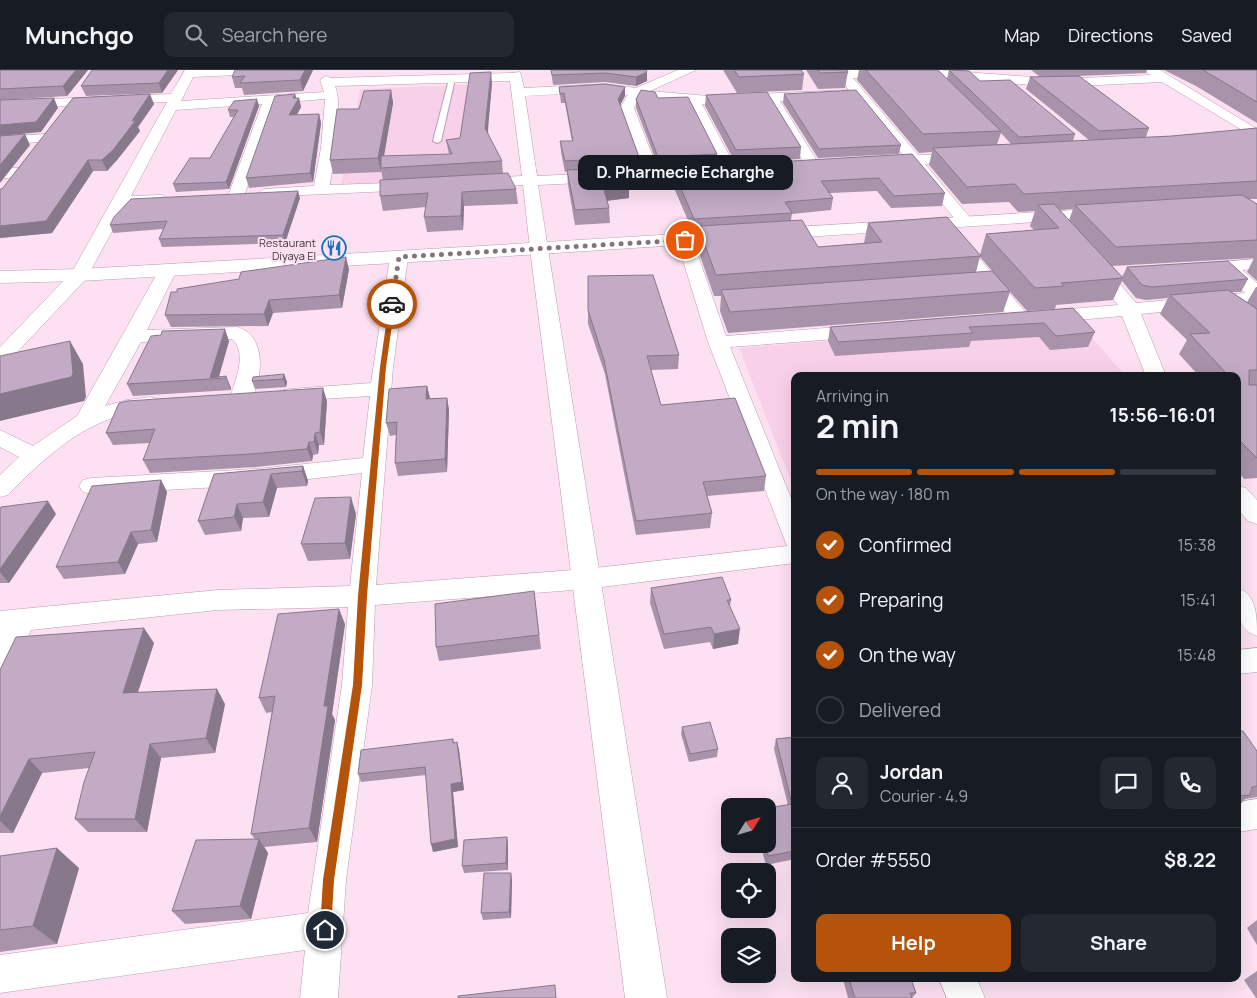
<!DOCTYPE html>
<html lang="en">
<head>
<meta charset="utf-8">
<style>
  body { margin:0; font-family:Manrope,sans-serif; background:#242831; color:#f1f3f6; height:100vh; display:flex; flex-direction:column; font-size:19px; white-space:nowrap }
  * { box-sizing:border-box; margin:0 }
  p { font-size:16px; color:#9ea1a6 }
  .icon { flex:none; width:28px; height:28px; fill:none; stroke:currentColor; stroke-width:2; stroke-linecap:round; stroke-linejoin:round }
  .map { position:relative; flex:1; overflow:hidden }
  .drawer { position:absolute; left:791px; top:302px; width:450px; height:610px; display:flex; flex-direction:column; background:#171b24; border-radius:10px; box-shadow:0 5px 20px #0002 }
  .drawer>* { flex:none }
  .needle { width:32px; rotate:53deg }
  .controls { position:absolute; left:721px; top:728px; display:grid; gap:10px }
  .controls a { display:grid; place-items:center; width:55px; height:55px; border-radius:10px; background:#171b24; box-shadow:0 5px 20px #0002; font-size:25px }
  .pin { position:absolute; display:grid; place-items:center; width:42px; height:42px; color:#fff; margin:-21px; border:2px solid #fff; border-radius:50%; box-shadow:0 1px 5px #0007 }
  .courier { position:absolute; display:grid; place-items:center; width:50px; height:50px; margin:-25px; border:4px solid #b45309; border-radius:50%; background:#fff; color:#222; box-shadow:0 1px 6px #0007 }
  .bubble { position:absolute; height:35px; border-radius:10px; background:#171b24; box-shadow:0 5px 20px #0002; font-size:16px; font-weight:700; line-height:35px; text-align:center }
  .summary em { font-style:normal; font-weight:700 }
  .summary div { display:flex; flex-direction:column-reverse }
  .summary { display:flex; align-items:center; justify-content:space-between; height:85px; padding:0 25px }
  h1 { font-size:32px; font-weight:700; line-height:38px }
  .bar { display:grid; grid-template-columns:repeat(4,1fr); gap:8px 5px; align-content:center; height:60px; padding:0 25px }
  .bar i { height:6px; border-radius:4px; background:#363941 }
  .bar .selected { background:#b45309 }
  .bar p { grid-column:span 4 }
  .line { display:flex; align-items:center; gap:12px; padding:0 25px; border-top:1px solid #363941 }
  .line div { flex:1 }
  .round { display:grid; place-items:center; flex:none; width:52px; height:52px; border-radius:10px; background:#242831 }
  ol { padding:0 25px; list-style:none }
  li { display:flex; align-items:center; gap:15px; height:55px }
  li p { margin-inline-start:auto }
  li .icon { padding:5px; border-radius:50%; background:#b45309; color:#fff; stroke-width:4 }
  li:last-child { color:#9ea1a6 }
  li i { width:28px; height:28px; border:2px solid #363941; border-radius:50% }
  .button { display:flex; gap:10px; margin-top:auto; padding:10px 25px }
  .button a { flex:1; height:58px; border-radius:10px; background:#b45309; color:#fff; font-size:20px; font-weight:700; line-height:58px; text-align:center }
  .button a+a { background:#242831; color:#f1f3f6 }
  header { display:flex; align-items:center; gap:30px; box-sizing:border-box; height:70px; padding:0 25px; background:#171b24; border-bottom:1px solid #363941 }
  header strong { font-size:24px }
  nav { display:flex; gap:28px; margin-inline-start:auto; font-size:18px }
  .search { width:350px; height:45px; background:#242831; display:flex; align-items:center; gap:12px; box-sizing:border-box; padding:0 18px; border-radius:10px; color:#9ea1a6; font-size:19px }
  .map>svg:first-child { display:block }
  .built { fill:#f9d0e9 }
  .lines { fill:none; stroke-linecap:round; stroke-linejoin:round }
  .service-casing { stroke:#bb9caf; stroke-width:2 }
  .minor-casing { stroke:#bb9caf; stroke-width:1 }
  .tertiary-casing { stroke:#bb9caf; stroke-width:1 }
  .secondary-casing { stroke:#bb9caf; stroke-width:1 }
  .service { fill:#fff; fill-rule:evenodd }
  .minor { fill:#fff; fill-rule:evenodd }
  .tertiary { fill:#fff; fill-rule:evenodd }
  .secondary { fill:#fff; fill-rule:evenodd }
  .wall { fill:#a893aa; fill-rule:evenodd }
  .shaded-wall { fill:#88788b }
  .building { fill:#c3abc6; stroke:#88788b }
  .route { fill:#b45309 }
  .done { stroke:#84727d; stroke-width:5; stroke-dasharray:0 9 }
  .labels { text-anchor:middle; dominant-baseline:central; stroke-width:4; stroke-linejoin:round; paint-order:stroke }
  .far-poi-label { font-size:11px; fill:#43363e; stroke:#fde1f2; text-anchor:end }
</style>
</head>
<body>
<header>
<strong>Munchgo</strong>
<div class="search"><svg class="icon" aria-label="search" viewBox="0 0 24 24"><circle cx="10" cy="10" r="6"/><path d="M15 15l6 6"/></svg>Search here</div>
<nav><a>Map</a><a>Directions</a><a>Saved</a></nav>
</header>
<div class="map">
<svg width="1257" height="928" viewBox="0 0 1257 928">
  <rect width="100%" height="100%" fill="#fde1f2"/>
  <!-- built -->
  <path class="built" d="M486,14L490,77L496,110L340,119L360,19Z
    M1078,252L1126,306H795V421L739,278Z"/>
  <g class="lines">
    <!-- service casing -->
    <g class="service-casing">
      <path id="service" d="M452,7L455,9L441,71L437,73L433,71L449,9Z"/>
    </g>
    <!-- minor casing -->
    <g class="minor-casing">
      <path id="minor" d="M185,0H265L259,4L193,7L181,31L324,22L320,10L326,6L331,8L511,3L520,2L524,18L605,14L636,18L678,0H696L650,21L709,26L849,20L842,10L843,8L837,4L843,0H939L1057,9L1150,5L1145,0H1160L1257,59V69L1162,12L1057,17L930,7L853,8L918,85L968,84L970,87L968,90L963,91L925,94L973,151L971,154H959L910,95H879L877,92L879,89L904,86L855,27L780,31L820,96L813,100L806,96L767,31L702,34L737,100L729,105L721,100L689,33L640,27L634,38L658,100L706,97L714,102L706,107L538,115L548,179L545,183H533L530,179L523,115L479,118L471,113L479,108L522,106L510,11L335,16C344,38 333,90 330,115L419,112L422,115L414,120L258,127L256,124L264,119L314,116L321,78L325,29L276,33L244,126L236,131L230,129L228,126L262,34L176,40L131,126L162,125L170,130L162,135L126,136L86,209L7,293L0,295V277L72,202L167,32L0,39V31L171,24ZM605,22L628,25L620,38L643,101L537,106L525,26Z
        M46,64L53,68L51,71L0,75V67Z
        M18,98L23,100L26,103L23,106L0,109V99Z
        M685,166L691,167L693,171L726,266L863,255L870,257L873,261L870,265L863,267L730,277L795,438V493L586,519L375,535L372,615L346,810L338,928H300L305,880L0,923V885L308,843L342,615L348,537L218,540L31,560L10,606L0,610V541L218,520L350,516L362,403L256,415L91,424L83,422L79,416L83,410L91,408L256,399L363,388L370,326L290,331L283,330L279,325L283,320L290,319L371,313L390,187L393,183H405L408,187L393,297L376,515L586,499L787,476L708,272L677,171L679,167Z
        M955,166L961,167L1027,244L1030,248L1027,252H1013L947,171L949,167Z
        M1257,189V199L1242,200L1257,213V232L1141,244L1166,306H1146L1122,246L1045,253L1038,251L1035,247L1038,243L1045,241L1118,235L1089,200L1086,196L1089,192H1101L1136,233L1245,223L1217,196L1220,192Z
        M168,195L174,196L177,200L147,260L237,257C268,265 263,312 249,333L241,335L233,333L230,328C235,311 248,283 232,269L141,272L105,336L127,330L150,327L158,329L161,334L158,339C143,343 127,342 112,348C71,363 39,393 8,425L0,427V405L19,387L0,377V360L33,376L77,346L159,200L162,196Z
        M1238,416L1246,418L1257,430V454L1248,451L1238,439Z
        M1238,518C1257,525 1257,546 1257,566C1236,559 1235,537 1238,518Z
        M1257,578V602L1238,604V580Z
        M1257,729V759L1238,762V732Z
        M939,909H977L985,928H947Z"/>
    </g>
    <!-- tertiary casing -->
    <g class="tertiary-casing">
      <path id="tertiary" d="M539,173L546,175L548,179L667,928H625L530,179L532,175Z"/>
    </g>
    <!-- secondary casing -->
    <g class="secondary-casing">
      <path id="secondary" d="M1108,138L1114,139L1117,143L1114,147L447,190L80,211L0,213V201L80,199L447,178Z"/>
    </g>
    <!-- service -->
    <use href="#service" class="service"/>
    <!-- minor -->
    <use href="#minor" class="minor"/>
    <!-- tertiary -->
    <use href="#tertiary" class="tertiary"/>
    <!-- secondary -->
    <use href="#secondary" class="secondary"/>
  </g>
  <!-- wall -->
  <path class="wall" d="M0,0H88L67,26L0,30Z
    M178,0L162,23L86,26L81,16Z
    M235,0H313L303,21L244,25L242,18H235L232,7Z
    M551,0H646L647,11L636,16L605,12L553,15Z
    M723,0H801L804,4L802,20L737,23Z
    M806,0H847L848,2L845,18L818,19Z
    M859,0H938L947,9L949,0L980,11L1075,64L1073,71L1089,70L1026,19L1030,7L1047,6H1039L1031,0H1147L1146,3L1079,6L1149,58L1146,67L1172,66L1257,58V129H1249L1257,134V211L1247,202L1254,188L1112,196L1122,207L1127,197L1248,209L1241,222H1232L1247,232L1256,217H1257V408L1244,409L1238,402V306H1199L1179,284L1187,270L1160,244L1168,228L1146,230L1136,228L1122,211L1113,230L1056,235L1055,239L1027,241L1010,222L1003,242L728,263L720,241L721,226H714L698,180L699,161L693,162L671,111L672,98L912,84L945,123L942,136L891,138L877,121L830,123L833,128L831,140L792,144L791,150L818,177L864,173L868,153L980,185L986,164L1034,160L1030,156L1035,141L1018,142L1009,132L962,134L929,95L932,82L919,83L857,10ZM1001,63L1011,74H997ZM1073,139L1069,150L1060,140ZM980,187L1000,210L976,202Z
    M1164,0H1257V53L1196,16Z
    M492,13L487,63L502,91L503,104L516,119L518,134L464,136L463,160L427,162L424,147L426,137L383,141L380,126L383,110L381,100V102L333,104L330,90L359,39L391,20L393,33L384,86L449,84L446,70L460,68Z
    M559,17H625V26L620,35L639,87V97L612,99L629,128L607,131L609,138L610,153L575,155L568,115L567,101L565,102L561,82L560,71H572L565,33H561Z
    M295,24L296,28H299L301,37L297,45L319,44L321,53L313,112L249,118L246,108Z
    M784,24L901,75L899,84L818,88L783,33Z
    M706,25L801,77L800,89L735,92L705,36Z
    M658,28L717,84L716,93L658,96L636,38V29Z
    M154,34L138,57L140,61L117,90L107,101H93L52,163L0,168V120Z
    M259,36L229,119L176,122L173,114L210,88L234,47H230L228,40Z
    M300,128L285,173L162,177L159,169L163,159L113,163L110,155Z
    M349,199L342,238L273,243L268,256L171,257L165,245Z
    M1073,238L1095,262L1088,277L1050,280L1039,267L971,271L969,277L835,286L828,271L830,257Z
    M588,240L679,285L678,299L651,300L661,335L766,406L764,421L707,426L712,443L710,458L636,465L605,304L588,254Z
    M229,271L219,307L226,306L231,318V320L133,326L127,314Z
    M284,304L287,312L286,317L255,319L252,311Z
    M427,316L430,328H447L449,340L447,402L398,406L395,393L396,365L390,366L386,353Z
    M327,331L324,375H319L318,384L313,385L312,391L256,397L150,403L143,390L150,373L113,375L106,363Z
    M303,396L308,411L307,416L277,418L269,447L243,448L241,461L205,465L198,451L214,404Z
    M161,410L167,422L157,472L138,474L125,504L64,509L56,497Z
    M0,439L56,444L9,513H0Z
    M356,444L350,489L308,491L301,474Z
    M651,518L731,530L730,536L738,574L713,579L710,572L664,579L650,533Z
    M534,521L541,579L439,591L436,577Z
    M345,554L332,644L335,650L317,772L264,777L268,783L251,849L185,854L172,841L255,769L251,764L272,642L266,643L259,628Z
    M154,573L138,622L225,634L215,683L161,688L147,762H88L75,749L89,698L42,703L13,763H0V600Z
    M682,657L718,679L717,687L689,692L681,664Z
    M1238,661L1257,681V728V727L1245,729L1238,737Z
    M795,667V789L766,795L760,774H768L788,735L774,679L776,669Z
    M453,669L454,673L457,672L459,680L464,720L453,722L458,777L433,782L426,705L361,712L358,704Z
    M507,767L508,775V800L464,803L462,796Z
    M0,786L79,798L57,874L0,882Z
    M512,810L511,848L483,850L481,843Z
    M1257,850V875L1247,858Z
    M1257,901V928H1256L1244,910Z
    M843,909H911L916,923L912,928H848Z"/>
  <!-- shaded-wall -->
  <path class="shaded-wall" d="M76,0H88L67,26L63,16Z
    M168,0H178L162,23L159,13Z
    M305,0H313L303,21L300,10Z
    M491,2L492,13L487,71L485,58Z
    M647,2V11L636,16V7Z
    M625,17V26L618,39V29Z
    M391,20L393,33L382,97L381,98V102L378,88Z
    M150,24L154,34L138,57L140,61L117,90L107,101L102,90Z
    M295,24L297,31L299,28L301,37L291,54L289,45L293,28Z
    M54,28L58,38L41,62L0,66V55Z
    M257,29L259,36L229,119L226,112Z
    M319,44L321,53L313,112L310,103Z
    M25,64L30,75L0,113V95Z
    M88,90L93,101L52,163L0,168V156Z
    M629,114V128L603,131V116Z
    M298,121L300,128L285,173L283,165Z
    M462,122L464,136L463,160L461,146Z
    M346,187L349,199L342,238L339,225Z
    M269,230L273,243L268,256L264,244Z
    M225,259L229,271L218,309L210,308Z
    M70,271L83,294L86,327L84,331L0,351V324Z
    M284,304L287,312L286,317L283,309Z
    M226,306L231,318V320L226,308Z
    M427,316L430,329H426Z
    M323,318L327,331L324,375L320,362Z
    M447,328L449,340L447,402L445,389Z
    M315,363L319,375L318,384L314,372Z
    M309,372L313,385L312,391L307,379Z
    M303,396L308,411L307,416L302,401Z
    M271,404L277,418L269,447L263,432Z
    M161,410L167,422L157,472L151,460Z
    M351,427L356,444L350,489L345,473Z
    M48,431L56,444L9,513L0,502V499Z
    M237,434L243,448L241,461L234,447Z
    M131,462L138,474L125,504L118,492Z
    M339,539L345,554L332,644L335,650L317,772L309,758L324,636Z
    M144,558L154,573L133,637L123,623Z
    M740,559L738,574L713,579L714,564Z
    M217,619L225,634L215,683L206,668Z
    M457,672L459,680L464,720L453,722L458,777L433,782L431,774L451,714Z
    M150,674L161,688L147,762L135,749Z
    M29,689L42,703L13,763L0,751V746Z
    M507,767L508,775V800L506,793Z
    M259,769L268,783L251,849L240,836Z
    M57,778L79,798L57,874L33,856Z
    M511,803L512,810L511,848L509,842Z"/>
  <!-- building -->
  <path class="building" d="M0,0H76L63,16L0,19Z
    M92,0H168L159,13L81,16Z
    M235,0H305L300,10L240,13L245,6L232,7Z
    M551,0H646L647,2L636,7L605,3L552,5Z
    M734,0H801L804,4L739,7Z
    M818,0H847L848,2L820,3Z
    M866,0H938L1001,61L923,64Z
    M949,0L969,1L980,11L1010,10L1075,64L1019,67Z
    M1203,0H1257V32Z
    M491,2L485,58L502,91L381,98V86L452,84L446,70L460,68L470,3Z
    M1079,6L1149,58L1099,61L1030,7Z
    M605,14L625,17L618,29L639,87L565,91L560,71H573L564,23L560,24L559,17Z
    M391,20L378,88L330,90L337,39H359L364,21Z
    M641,20L655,22L658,28L688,27L717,84L658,87L636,29Z
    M856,20L901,75L819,79L784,24Z
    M767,22L801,77L736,80L706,25Z
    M150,24L132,51L136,50L113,80L102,90H88L46,151L0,156V119H2L73,28Z
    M295,24L293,28H299L289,45L319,44L310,103L246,108L275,26Z
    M54,28L36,52L0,55V30Z
    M257,29L226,112L173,114L190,88H210L238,40H228L234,31Z
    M1257,58V111L1024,124L1015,114L967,117L933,78L1172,66Z
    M25,64L0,95V66Z
    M912,84L945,123L894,126L879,108L821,111L833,128L785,132L792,143L694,149L672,98Z
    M624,98L629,114L603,116L609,138L575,140L567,100Z
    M508,103L516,119L462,122L461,146L424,147L428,123L380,126V110Z
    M298,121L283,165L159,169L167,151L110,155L114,147L131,129Z
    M1242,125L1257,134V170L1116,177L1075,135Z
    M1054,134L1123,208L1061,213L1064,216L1035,218L986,164L1059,158L1038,135Z
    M947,147L981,186L716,205L699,159H702L700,156L802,150L818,177L882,172L868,153Z
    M346,187L339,225L269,230L264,244L165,245L171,222H177V219L239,209L241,202Z
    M1228,191L1248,209L1152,217L1142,215L1127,197Z
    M992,201L1010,221L730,242L721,220Z
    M653,205L679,285L647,286L661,335L735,328L766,406L703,412L712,443L636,451L604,290L588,240V206Z
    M1228,220L1257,239V300H1249V315H1257V388L1241,372H1238V306H1192L1226,303L1190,264L1210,263L1170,225Z
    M1073,238L1095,262L1056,266L1044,253L969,257L973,263L838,272L830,257Z
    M225,259L210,308L226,306V308L127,314L151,266L161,265L162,261Z
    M70,271L73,304L71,307L0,324V286Z
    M284,304L283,309L252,311L253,307Z
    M427,316L426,329L447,328L445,389L395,393L397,352L386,353L389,319Z
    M323,318L320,362L315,363L314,372H309L307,379L251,384L143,390L155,359L106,363L119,333L127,331Z
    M303,396L302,401L271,404L263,432L237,434L234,447L198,451L214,404Z
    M161,410L151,460L131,462L118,492L56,497L92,416Z
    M351,427L345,473L301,474L315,428Z
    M48,431L0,499V439L1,437Z
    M722,507L731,530H727L740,559L714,564L711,557L664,564L651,518Z
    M534,521L539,565L436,577L435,534Z
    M339,539L324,636H328L309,758L251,764L275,626L259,628L278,544Z
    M144,558L123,623L217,619L206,668L150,674L135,749H75L84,712L95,682L29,689L0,746V600L16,567Z
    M710,652L718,679L690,684L682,657Z
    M1238,661H1243L1257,681V716L1252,717L1250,725L1238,726Z
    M795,667V781L768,786L765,774H768V738L792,734L776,669Z
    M453,669V673L457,672L462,712L451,714L455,769L431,774L425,697L358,704L361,680Z
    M507,767L506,793L462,796L464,770Z
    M259,769L240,836L172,841L196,770Z
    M57,778L33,856L0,860V786Z
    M484,803H511L509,842L481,843Z
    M849,909H911L916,923H910L912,928H855Z
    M555,915L556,928H458V926Z"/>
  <!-- route -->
  <path class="route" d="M392,233L395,234L386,297L367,526L362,615L334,810L331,860L325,865L320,860L323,810L353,615L358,526L380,297L389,234Z"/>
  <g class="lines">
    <!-- done -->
    <path class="done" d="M392,234L399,187L685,170"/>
  </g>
  <!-- icons -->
  <defs>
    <g id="restaurant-ring" transform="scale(1.25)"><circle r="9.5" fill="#fde1f2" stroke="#1573c0" stroke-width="1.5"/><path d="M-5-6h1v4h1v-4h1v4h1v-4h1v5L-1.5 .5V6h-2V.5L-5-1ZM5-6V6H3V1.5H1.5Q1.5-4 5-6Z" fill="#1573c0"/></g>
  </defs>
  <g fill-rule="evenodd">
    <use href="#restaurant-ring" x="334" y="178"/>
  </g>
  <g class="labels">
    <!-- far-poi labels -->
    <g class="far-poi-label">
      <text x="316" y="172">Restaurant<tspan x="316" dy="13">Diyaya El</tspan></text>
    </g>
  </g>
</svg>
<div class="controls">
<a><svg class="needle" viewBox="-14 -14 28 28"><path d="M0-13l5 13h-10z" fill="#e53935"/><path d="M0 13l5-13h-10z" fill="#9ea1a6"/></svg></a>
<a><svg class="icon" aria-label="locate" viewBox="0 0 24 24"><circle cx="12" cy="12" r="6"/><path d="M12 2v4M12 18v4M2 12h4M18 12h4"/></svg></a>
<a><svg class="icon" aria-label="layers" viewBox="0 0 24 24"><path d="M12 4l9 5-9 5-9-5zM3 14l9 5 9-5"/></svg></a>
</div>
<div class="pin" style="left:685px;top:170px;background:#ea580c"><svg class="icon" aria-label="bag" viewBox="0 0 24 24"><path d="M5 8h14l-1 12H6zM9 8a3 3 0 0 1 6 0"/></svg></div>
<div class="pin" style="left:325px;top:860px;background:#1f2937"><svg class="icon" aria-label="home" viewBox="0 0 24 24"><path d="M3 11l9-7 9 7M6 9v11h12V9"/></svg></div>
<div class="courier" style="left:392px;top:234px"><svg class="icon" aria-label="car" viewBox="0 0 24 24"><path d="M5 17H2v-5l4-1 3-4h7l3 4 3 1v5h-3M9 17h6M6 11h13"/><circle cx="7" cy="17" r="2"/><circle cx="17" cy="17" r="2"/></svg></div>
<div class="bubble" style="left:578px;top:85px;width:215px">D. Pharmecie Echarghe</div>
<section class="drawer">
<div class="summary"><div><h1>2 min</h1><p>Arriving in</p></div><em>15:56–16:01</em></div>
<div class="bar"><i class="selected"></i><i class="selected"></i><i class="selected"></i><i></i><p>On the way · 180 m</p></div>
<ol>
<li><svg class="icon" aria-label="check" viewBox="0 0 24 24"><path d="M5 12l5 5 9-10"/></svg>Confirmed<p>15:38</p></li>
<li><svg class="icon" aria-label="check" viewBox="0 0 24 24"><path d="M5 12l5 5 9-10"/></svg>Preparing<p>15:41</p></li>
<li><svg class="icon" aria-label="check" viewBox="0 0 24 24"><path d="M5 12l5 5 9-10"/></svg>On the way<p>15:48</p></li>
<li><i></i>Delivered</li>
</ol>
<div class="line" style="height:90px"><a class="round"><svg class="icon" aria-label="person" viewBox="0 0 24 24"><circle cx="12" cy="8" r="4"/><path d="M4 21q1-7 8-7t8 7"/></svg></a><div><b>Jordan</b><p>Courier · 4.9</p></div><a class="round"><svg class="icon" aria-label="chat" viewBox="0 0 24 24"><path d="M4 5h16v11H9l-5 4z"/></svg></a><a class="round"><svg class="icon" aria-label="phone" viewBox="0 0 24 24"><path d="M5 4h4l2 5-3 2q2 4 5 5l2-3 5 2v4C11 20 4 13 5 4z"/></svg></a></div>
<div class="line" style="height:65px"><div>Order #5550</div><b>$8.22</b></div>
<div class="button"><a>Help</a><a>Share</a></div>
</section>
</div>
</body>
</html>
